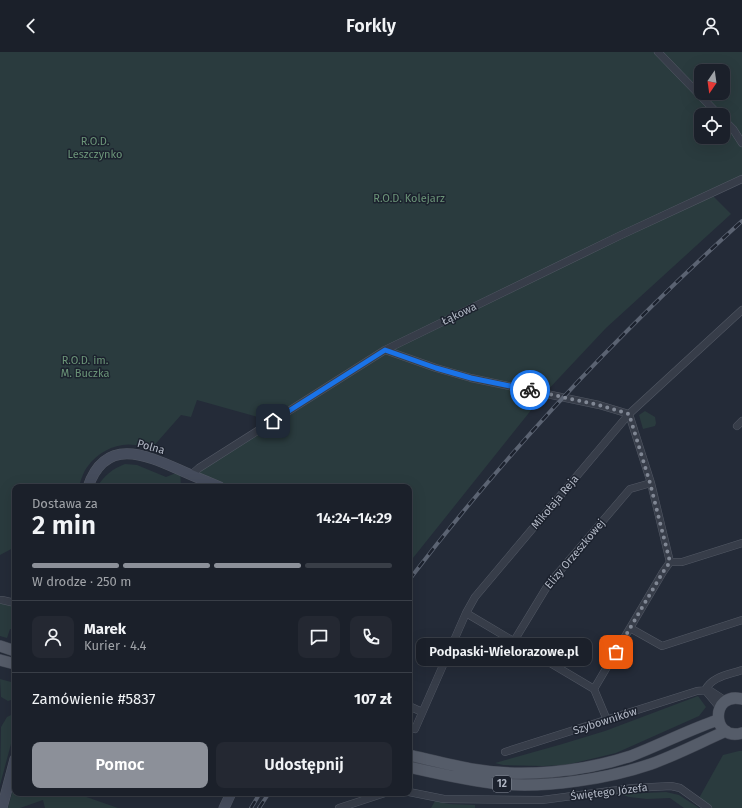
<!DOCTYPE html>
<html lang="pl">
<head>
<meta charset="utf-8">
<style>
  body { margin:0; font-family:"Fira Sans",sans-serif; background:#242832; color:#f1f3f6; height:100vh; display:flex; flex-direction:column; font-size:15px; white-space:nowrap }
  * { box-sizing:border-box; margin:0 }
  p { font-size:13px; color:#a0a3a8 }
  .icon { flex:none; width:22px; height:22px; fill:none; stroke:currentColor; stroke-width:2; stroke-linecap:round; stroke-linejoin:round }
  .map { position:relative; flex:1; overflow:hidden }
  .side { position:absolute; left:12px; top:432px; width:400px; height:312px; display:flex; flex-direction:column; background:#1b202a; border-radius:8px; box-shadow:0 4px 16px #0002,0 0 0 1px #393e47 }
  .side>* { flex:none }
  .needle { width:26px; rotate:193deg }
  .controls { position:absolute; left:694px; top:12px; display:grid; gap:8px }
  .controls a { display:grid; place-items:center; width:36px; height:36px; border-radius:8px; background:#1b202a; box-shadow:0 4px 16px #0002,0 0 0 1px #393e47; font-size:20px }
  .pin { position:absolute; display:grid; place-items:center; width:34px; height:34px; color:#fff; margin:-17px; border-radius:8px; box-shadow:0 2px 6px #0006 }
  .courier { position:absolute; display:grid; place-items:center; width:40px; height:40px; margin:-20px; border:3px solid #1a73e8; border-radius:50%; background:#fff; color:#222; box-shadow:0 1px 5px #0007 }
  .bubble { position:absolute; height:28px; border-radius:8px; background:#1b202a; box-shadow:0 4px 16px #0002,0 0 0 1px #393e47; font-size:13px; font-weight:600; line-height:28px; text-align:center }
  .headline em { font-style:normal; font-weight:600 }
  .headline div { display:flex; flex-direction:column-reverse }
  .headline { display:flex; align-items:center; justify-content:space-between; height:68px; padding:0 20px }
  h1 { font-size:26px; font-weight:600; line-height:30px }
  .bar { display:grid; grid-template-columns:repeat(4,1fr); gap:6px 4px; align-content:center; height:48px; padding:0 20px }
  .bar i { height:5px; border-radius:3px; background:#393e47 }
  .bar .current { background:#8c9099 }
  .bar p { grid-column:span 4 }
  .line { display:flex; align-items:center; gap:10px; padding:0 20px; border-top:1px solid #393e47 }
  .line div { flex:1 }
  .round { display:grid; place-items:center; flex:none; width:42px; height:42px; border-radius:8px; background:#242832 }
  .action { display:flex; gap:8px; margin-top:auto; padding:8px 20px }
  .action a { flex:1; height:46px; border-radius:8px; background:#8c9099; color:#fff; font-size:16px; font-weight:600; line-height:46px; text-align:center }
  .action a+a { background:#242832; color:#f1f3f6 }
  header { display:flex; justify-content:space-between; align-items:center; height:52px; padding:0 20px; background:#1b202a; font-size:18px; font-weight:600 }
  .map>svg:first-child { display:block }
  .green { fill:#2a3b3e; fill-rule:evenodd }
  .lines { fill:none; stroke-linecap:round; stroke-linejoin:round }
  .street-casing { stroke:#525864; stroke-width:8 }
  .secondary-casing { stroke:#525864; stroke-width:11 }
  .primary-casing { stroke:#404652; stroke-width:12 }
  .street { stroke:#373d49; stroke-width:7 }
  .secondary { stroke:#454c5c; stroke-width:10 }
  .primary { stroke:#555c69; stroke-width:11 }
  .rail-casing { stroke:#5b6372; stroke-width:4 }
  .rail { stroke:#1c222e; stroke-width:2.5; stroke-dasharray:8; stroke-linecap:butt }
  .done { stroke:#808794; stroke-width:4; stroke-dasharray:0 7.2 }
  .route { stroke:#1a73e8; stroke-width:5 }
  .labels { text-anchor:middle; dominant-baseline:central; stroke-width:3; stroke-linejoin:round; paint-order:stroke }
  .shield { fill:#1c222e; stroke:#858b98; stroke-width:1 }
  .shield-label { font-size:10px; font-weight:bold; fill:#b2b8c5 }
  .park-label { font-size:11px; fill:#6b9478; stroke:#1c222e }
  .street-label { font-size:11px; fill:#b2b8c5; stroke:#1c222e }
</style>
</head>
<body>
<header><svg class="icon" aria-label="back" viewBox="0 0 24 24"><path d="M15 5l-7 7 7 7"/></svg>Forkly<svg class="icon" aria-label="person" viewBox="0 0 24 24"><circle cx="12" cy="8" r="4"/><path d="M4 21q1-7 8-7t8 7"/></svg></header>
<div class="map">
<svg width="742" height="756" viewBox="0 0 742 756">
  <rect width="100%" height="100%" fill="#242b38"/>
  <!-- green -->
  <path class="green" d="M0,0H742V125L711,142L731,162L606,276L544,342L409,511V435H220L191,423L272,369L197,348L191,365L181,363L151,397C146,395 140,393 135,393C117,390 98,400 88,414C83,420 81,428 79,435H15V495L0,503ZM701,19H723V41H701ZM701,63H723V85H701Z
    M645,359L655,365L656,371L655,374L643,377L639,363Z
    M125,412L137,413L166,425L176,421L180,418L181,435H97C105,423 112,417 125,412Z
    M0,548L15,551V578L10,577L7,586L0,584Z
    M0,627L15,631V641L11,643V648L8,649L1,645Z
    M698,644L706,655L699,664L616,701L566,713L543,714L503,713L495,711L559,693L605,679Z
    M13,662H15V677L0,733L1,675L7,665Z
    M739,699H742V756H708L698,748L723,703Z
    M15,730V741H75L118,756H45L43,748L20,756H8Z
    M666,740L679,743L699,756H684L670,746L647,747L629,745L623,743L625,742Z
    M435,749L449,752L475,753V756H431Z"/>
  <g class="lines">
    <!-- street casing -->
    <g class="street-casing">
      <path id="street" d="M658,0L719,63
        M723,67L733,77L742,91
        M385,298L436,316L471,326L599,353L629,362L651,431L670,510L663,520L594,637
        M737,374L742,369
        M191,423L199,416L385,298L619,184L742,127
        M670,510H682L742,491
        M2,548L15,551
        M466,561L594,637L607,668
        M630,576L662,594L742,568
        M514,589L548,533L630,437L651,431
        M705,638C713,624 728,623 742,618
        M705,638L720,656
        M409,654L422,660
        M415,677L466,561L475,545L629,362L742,258
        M505,700L697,639L709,638L726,649
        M409,740L444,747L542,748L633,736L671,734L680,736L708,756
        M339,756L385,741"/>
    </g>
    <!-- secondary casing -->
    <g class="secondary-casing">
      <path id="secondary" d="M88,435C105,385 144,402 180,418C193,424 206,429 220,435
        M2,756L15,707
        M224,756L231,741"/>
    </g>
    <!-- primary casing -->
    <g class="primary-casing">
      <path id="primary" d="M0,594L15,599
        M0,608L15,612
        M742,647C710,639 711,690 742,681
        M409,703C430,708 450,713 471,717C522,726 582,720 631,704C660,693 688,678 718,668
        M409,715C440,722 470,729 501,732C547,736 607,727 651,712C676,703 701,690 726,679"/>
    </g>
    <!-- street -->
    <use href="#street" class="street"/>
    <!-- secondary -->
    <use href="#secondary" class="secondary"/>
    <!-- primary -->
    <use href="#primary" class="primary"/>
    <!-- rail casing -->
    <g class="rail-casing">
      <path id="rail" d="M409,528C508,398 621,279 742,169
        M251,756L260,741
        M259,756L269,741"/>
    </g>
    <!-- rail -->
    <use href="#rail" class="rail"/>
  </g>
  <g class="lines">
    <!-- done -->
    <path class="done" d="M530,338L599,353L629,362L650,431L670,510L663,520L616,600"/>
    <!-- route -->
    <path class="route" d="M273,369L385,298L436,316L471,326L530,338"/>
  </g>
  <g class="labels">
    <!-- shield labels -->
    <rect class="shield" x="493" y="724" width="18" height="16" rx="3"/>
    <g class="shield-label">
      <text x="502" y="732">12</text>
    </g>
    <!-- park labels -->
    <g class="park-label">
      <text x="95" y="89">R.O.D.<tspan x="95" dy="13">Leszczynko</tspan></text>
      <text x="409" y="146">R.O.D. Kolejarz</text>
      <text x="85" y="308">R.O.D. im.<tspan x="85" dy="13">M. Buczka</tspan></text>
    </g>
    <!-- street labels -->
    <g class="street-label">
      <text transform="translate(459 262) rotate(-26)">Łąkowa</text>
      <text transform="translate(151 395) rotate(16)">Polna</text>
      <text transform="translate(555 450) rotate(-50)">Mikołaja Reja</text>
      <text transform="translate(575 502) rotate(-50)">Elizy Orzeszkowej</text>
      <text transform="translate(605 669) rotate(-18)">Szybowników</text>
      <text transform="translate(609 740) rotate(-7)">Świętego Józefa</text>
    </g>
  </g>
</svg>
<div class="controls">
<a><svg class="needle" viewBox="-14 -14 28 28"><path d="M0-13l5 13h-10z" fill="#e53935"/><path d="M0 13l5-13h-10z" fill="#a0a3a8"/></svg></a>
<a><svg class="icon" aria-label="locate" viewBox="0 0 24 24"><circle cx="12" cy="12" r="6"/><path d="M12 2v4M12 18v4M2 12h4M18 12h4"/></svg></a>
</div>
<div class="pin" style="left:616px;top:600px;background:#ea580c"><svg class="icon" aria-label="bag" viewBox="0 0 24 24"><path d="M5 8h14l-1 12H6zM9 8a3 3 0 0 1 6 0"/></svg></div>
<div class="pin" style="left:273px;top:369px;background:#1f2937"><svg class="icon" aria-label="home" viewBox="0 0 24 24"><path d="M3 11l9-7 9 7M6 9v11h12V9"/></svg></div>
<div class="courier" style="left:530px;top:338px"><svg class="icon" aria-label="bike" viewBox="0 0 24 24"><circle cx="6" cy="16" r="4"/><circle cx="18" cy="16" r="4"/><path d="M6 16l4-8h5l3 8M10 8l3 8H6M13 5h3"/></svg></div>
<div class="bubble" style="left:416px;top:586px;width:176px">Podpaski-Wielorazowe.pl</div>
<section class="side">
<div class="headline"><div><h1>2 min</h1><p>Dostawa za</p></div><em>14:24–14:29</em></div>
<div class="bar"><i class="current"></i><i class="current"></i><i class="current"></i><i></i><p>W drodze · 250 m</p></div>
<div class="line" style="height:72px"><a class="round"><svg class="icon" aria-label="person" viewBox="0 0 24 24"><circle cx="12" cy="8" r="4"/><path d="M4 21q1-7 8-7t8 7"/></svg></a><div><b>Marek</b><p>Kurier · 4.4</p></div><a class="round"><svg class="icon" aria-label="chat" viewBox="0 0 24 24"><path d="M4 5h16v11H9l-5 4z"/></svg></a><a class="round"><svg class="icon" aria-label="phone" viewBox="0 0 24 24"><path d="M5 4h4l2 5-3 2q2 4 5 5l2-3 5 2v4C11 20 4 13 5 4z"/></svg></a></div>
<div class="line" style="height:52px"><div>Zamówienie #5837</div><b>107 zł</b></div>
<div class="action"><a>Pomoc</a><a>Udostępnij</a></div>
</section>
</div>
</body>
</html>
